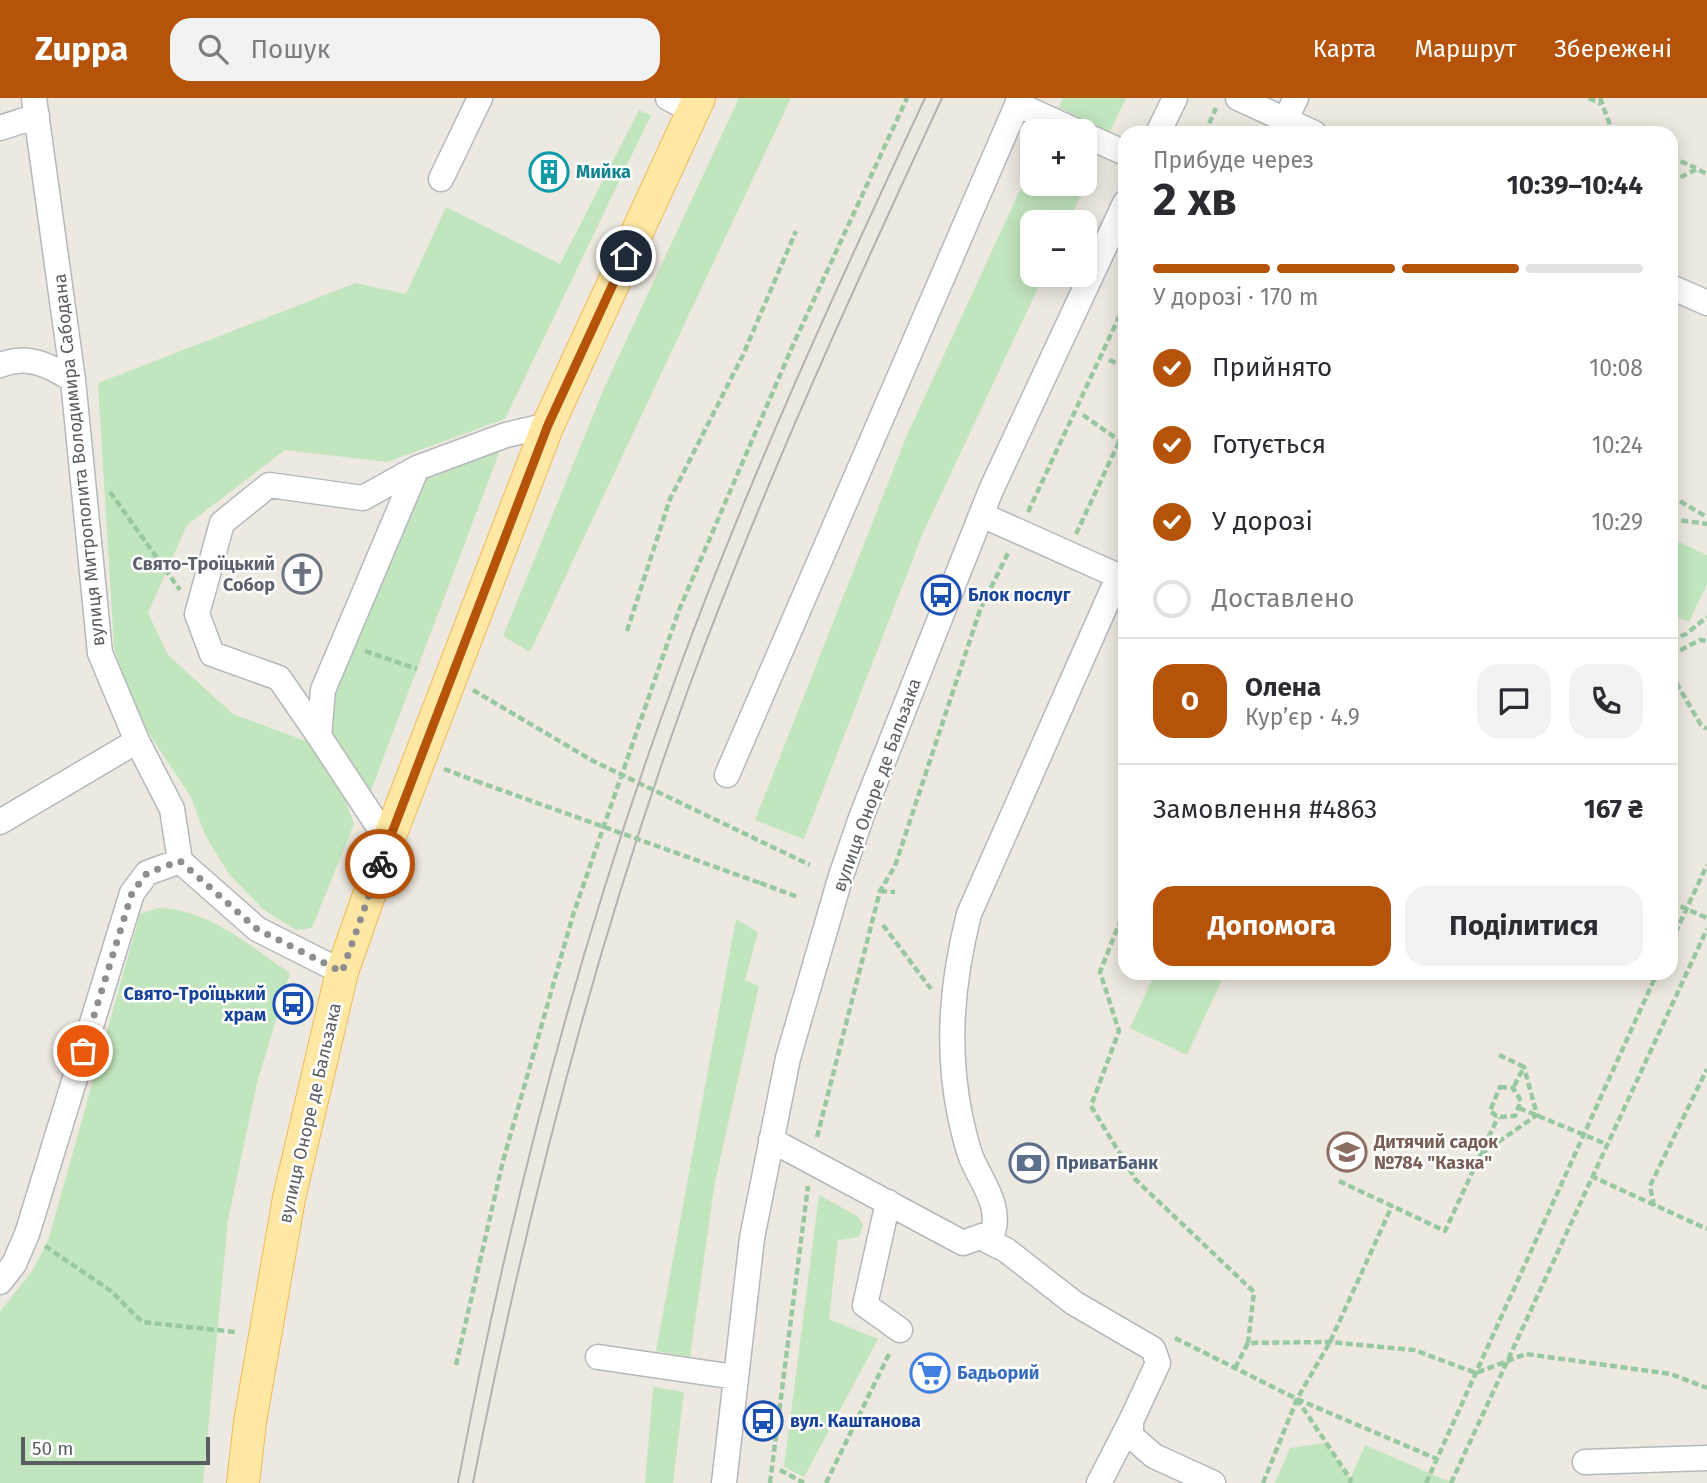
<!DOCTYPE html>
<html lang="uk">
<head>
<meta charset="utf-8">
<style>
  body { margin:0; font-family:"Fira Sans",sans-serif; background:#f2f2f3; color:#2b2b33; height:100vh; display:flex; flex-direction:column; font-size:26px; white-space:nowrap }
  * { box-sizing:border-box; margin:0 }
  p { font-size:23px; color:#7c7c81 }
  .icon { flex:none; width:38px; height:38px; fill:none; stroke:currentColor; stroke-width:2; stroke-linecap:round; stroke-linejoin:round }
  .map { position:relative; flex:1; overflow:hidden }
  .drawer { position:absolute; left:1118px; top:28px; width:560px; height:854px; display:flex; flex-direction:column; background:#fff; border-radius:21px; box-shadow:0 4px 18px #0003 }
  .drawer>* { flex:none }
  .controls { position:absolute; left:1020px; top:21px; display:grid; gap:14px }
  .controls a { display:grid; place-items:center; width:77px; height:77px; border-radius:14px; background:#fff; box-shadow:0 4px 18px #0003; font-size:35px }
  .scale { position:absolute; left:21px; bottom:18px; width:189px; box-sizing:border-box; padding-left:7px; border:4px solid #5a5e62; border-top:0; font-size:19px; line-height:24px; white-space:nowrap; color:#5a5e62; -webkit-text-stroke:5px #fff; paint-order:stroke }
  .pin { position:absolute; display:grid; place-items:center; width:60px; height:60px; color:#fff; margin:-30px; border:4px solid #fff; border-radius:50%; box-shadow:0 2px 7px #0007 }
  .courier { position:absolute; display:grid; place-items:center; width:70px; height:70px; margin:-35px; border:5px solid #b45309; border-radius:50%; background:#fff; color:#222; box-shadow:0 2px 9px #0007 }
  .summary em { font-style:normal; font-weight:700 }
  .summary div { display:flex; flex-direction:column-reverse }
  .summary { display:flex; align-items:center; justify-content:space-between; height:119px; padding:0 35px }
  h1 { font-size:46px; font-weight:700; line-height:52px }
  .bar { display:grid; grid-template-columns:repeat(4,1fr); gap:10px 7px; align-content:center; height:84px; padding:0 35px }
  .bar i { height:9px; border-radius:5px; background:#e1e1e2 }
  .bar .selected { background:#b45309 }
  .bar p { grid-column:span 4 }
  .line { display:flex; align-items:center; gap:18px; padding:0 35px; border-top:2px solid #e1e1e2 }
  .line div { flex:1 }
  .round { display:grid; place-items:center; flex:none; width:74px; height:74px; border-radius:21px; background:#f2f2f3 }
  ol { padding:0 35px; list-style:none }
  li { display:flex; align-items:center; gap:21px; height:77px }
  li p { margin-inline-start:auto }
  li .icon { padding:7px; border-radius:50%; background:#b45309; color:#fff; stroke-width:4 }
  li:last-child { color:#7c7c81 }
  li i { width:38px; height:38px; border:4px solid #e1e1e2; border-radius:50% }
  .action { display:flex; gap:14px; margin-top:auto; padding:14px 35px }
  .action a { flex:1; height:80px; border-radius:21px; background:#b45309; color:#fff; font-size:28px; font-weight:700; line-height:80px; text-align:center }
  .action a+a { background:#f2f2f3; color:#2b2b33 }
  header { display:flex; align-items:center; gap:42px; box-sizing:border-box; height:98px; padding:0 35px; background:#b45309; color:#fff }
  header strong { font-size:33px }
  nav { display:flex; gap:38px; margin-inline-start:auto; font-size:24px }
  .search { width:490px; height:63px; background:#f2f2f3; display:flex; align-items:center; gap:18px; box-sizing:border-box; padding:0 24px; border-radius:21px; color:#7c7c81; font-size:26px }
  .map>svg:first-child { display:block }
  .green { fill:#c1e5bd }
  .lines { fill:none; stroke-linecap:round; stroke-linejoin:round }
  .minor-casing { stroke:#b4b8bc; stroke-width:27 }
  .major-casing { stroke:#f2b855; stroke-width:34 }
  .path { stroke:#98c8a0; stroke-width:4.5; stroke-dasharray:7 3.5; stroke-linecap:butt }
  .minor { stroke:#fff; stroke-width:24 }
  .major { stroke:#ffe8a4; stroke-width:32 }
  .tram { stroke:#b1b2b2; stroke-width:2 }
  .path-bridge { stroke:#98c8a0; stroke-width:4.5; stroke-dasharray:7 3.5; stroke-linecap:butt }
  .done { stroke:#8d8f8e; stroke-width:7; stroke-dasharray:0 12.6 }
  .route { stroke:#b45309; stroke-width:9 }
  .labels { text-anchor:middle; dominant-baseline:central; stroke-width:5; stroke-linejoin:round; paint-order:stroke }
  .culture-label { font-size:18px; font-weight:bold; fill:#0d838f; stroke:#fff; text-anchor:start }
  .street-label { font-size:18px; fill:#5a5e62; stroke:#fff }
  .worship-label { font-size:18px; font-weight:bold; fill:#5b616d; stroke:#fff; text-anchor:end }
  .transit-label { font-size:18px; font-weight:bold; fill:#164399; stroke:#fff; text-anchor:start }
  .education-label { font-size:18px; font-weight:bold; fill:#785e54; stroke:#fff; text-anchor:start }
  .service-label { font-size:18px; font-weight:bold; fill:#4e5e75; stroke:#fff; text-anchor:start }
  .shop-label { font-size:18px; font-weight:bold; fill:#366cbe; stroke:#fff; text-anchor:start }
</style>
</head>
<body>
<header>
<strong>Zuppa</strong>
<div class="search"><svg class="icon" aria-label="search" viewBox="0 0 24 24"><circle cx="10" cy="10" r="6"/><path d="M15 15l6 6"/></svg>Пошук</div>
<nav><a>Карта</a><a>Маршрут</a><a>Збережені</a></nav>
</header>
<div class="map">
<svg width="1707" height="1385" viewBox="0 0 1707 1385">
  <rect width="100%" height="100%" fill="#ede9e1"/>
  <!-- green -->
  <path class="green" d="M739,0H791L530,554L503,538L605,288Z
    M1063,0H1126L1109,36L1059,9Z
    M639,12L651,17L505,321L387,364L285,352L187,427L148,515L168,557L233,616L317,647L336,677L354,726L312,830L296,832L264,812L229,776L205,737L191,699L136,616L114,550L98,285L356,185L406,196L446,109L560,166Z
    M1032,66V86H1085V68L1093,72L1068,124H1032V177H1044L923,435L804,741L755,722L907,337Z
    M501,350L370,695L329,632L333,592L423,378Z
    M1671,440L1707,457V486L1689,524L1671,516Z
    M158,810C207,810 250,848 290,875L257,985L228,1122L203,1385H0V1214L32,1173L48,1143L140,816Z
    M736,821L758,834L745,882L759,888L715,1084L690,1259L656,1253Z
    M1155,875H1225L1187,957L1130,930Z
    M819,1097L857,1118L863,1127L859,1139L838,1142L829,1221L878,1241L804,1379L784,1369Z
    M653,1289L684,1294L673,1385H645Z
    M1326,1345L1350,1381L1365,1347L1452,1385H1275L1290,1350Z"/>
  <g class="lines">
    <!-- minor casing -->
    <g class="minor-casing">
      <path id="minor" d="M34,0L73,282L100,555L137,643L172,711L180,763L257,831L342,874
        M668,0L692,13
        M1238,0L1314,35
        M1017,6L1076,33
        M1285,22L1296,0
        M0,30L37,18
        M1158,35L1175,0
        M1085,37L1125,55
        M441,81L480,0
        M1671,189L1707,205
        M0,267C28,256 49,267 73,282
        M982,417L1125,481
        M319,638L279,580L212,556L197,516L222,425L269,387L363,400L417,370
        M727,677L1020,0
        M0,724L137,643
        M388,743L319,638L323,592L417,370L506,337L548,327
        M771,1042L963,1145L993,1134C1001,1106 981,1084 971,1059C966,1046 963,1031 960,1018C946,948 952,884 969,816L1119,477
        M888,1104L865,1207L900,1232
        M982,1140L1006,1152L1074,1205L1153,1251L1158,1265L1131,1323V1338L1154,1358L1213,1385
        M0,1184L14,1166L27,1136L132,795L147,775L180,763
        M598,1259L735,1279
        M1585,1364L1707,1360
        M724,1385L752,1140L788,960L840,781L862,717L991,392L1125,105
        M1099,1385L1131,1323"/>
    </g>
    <!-- major casing -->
    <g class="major-casing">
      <path id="major" d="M243,1385L250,1324L289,1100L342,874L388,743L548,327L699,0"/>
    </g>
    <!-- path -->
    <path class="path" d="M1589,0L1601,6
      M1600,0L1613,35
      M1205,35L1216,10
      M1671,59L1696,70
      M1671,84L1697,71L1707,76
      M1109,262L1125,269
      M1083,317L1120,343L1125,355
      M110,394L180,492
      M1671,398L1707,419
      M1028,414L1125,206
      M1671,421L1707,426
      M1076,436L1125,331
      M627,533L670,401L743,257L796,133
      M1671,542L1686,536L1707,519
      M365,553L417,571
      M1671,557L1700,542L1707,543
      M1671,576L1701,627L1707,631
      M473,592L593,663L810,767
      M444,671L476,683
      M760,785L798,799
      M880,793L895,794
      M1671,804L1707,820
      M1125,811L1100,874L1119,933L1091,1008L1136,1082L1254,1194L1248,1245
      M883,827L931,891
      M1671,844L1707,767
      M1499,957L1524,969L1513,990
      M1500,989L1513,990L1521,1003L1515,1018L1498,1019L1490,1013Z
      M1519,1010L1606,1046
      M817,1039L880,793L895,768L980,512L1009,453
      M1481,1056L1537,1017L1524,969
      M1591,1078L1707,1131
      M1339,1083L1445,1133L1498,1019
      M1654,1108L1650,1088L1707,971
      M45,1148L111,1193L142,1224L235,1234
      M1175,1240L1297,1301L1437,1361
      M456,1267L503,1063L573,817L679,512L793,247L907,0
      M1235,1270L1248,1245L1330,1244L1414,1252L1476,1275L1526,1256L1671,1276L1707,1290
      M1297,1301L1351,1382L1349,1385
      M780,1372L804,1385
      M770,1385L808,1088
      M826,1385L890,1254
      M1263,1385L1297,1301L1330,1244L1392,1108
      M1426,1385L1657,875
      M1451,1385L1707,831"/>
    <!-- minor -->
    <use href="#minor" class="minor"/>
    <!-- major -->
    <use href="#major" class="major"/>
    <!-- tram -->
    <path class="tram" d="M458,1385C509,1112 579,843 675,582C747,384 836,191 925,0
      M473,1385C526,1115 595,847 689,589C763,388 852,194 942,0"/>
    <!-- path-bridge -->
    <path class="path-bridge" d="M476,683L760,785"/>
  </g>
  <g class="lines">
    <!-- done -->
    <path class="done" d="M83,953L132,795L147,775L180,763L257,831L342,874L380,766"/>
    <!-- route -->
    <path class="route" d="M380,766L548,327L626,158"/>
  </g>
  <!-- icons -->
  <defs>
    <g id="building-ring" transform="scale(2.0125)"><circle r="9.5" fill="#fff" stroke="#0f9aa8" stroke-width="1.5"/><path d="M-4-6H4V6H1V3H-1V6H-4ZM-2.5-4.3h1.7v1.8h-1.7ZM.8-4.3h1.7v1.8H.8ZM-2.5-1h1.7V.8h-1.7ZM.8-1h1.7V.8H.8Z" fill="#0f9aa8"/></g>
    <g id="church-ring" transform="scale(2.0125)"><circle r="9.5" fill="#fff" stroke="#6b7280" stroke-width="1.5"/><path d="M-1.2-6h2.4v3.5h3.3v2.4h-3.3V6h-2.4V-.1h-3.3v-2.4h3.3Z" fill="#6b7280"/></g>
    <g id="bus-ring" transform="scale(2.0125)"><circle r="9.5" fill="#fff" stroke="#1a4fb4" stroke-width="1.5"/><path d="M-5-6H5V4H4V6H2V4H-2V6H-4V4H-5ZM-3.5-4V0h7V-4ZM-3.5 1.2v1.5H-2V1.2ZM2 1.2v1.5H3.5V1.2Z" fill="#1a4fb4"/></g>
    <g id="school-ring" transform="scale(2.0125)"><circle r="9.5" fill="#fff" stroke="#8d6e63" stroke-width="1.5"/><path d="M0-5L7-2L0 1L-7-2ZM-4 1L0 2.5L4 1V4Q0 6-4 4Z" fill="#8d6e63"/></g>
    <g id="bank-ring" transform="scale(2.0125)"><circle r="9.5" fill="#fff" stroke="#5c6f8a" stroke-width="1.5"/><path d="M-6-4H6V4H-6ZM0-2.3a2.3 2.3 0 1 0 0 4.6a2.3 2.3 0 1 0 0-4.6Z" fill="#5c6f8a"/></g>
    <g id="supermarket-ring" transform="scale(2.0125)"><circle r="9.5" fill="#fff" stroke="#3f7fe0" stroke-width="1.5"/><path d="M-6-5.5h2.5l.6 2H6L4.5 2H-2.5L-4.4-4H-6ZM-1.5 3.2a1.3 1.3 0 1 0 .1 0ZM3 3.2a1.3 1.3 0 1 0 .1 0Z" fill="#3f7fe0"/></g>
  </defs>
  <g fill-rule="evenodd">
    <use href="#building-ring" x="549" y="74"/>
    <use href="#church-ring" x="302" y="476"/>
    <use href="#bus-ring" x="941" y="497"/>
    <use href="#bus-ring" x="293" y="906"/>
    <use href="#school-ring" x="1347" y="1054"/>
    <use href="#bank-ring" x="1029" y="1065"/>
    <use href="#supermarket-ring" x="930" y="1275"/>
    <use href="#bus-ring" x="763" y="1323"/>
  </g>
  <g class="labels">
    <!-- culture labels -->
    <g class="culture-label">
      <text x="576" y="74">Мийка</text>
    </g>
    <!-- street labels -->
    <g class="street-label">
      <text transform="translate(79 362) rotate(-96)">вулиця Митрополита Володимира Сабодана</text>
      <text transform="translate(877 687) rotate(-70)">вулиця Оноре де Бальзака</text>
      <text transform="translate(310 1015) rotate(-77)">вулиця Оноре де Бальзака</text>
    </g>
    <!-- worship labels -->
    <g class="worship-label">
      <text x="275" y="466">Свято-Троїцький<tspan x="275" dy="21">Собор</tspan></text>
    </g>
    <!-- transit labels -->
    <g class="transit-label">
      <text x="968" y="497">Блок послуг</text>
      <text x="266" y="896" text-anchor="end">Свято-Троїцький<tspan x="266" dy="21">храм</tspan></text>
      <text x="790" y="1323">вул. Каштанова</text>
    </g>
    <!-- education labels -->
    <g class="education-label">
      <text x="1374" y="1044">Дитячий садок<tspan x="1374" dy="21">№784 "Казка"</tspan></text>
    </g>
    <!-- service labels -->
    <g class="service-label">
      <text x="1056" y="1065">ПриватБанк</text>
    </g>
    <!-- shop labels -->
    <g class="shop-label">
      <text x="957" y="1275">Бадьорий</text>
    </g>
  </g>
</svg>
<div class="controls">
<a>+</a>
<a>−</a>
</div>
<div class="scale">50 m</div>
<div class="pin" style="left:83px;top:953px;background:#ea580c"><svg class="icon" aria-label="bag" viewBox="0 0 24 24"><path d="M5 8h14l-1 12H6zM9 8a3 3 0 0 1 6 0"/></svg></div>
<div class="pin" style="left:626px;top:158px;background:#1f2937"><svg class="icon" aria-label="home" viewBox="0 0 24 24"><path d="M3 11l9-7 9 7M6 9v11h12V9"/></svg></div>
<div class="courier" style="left:380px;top:766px"><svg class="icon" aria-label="bike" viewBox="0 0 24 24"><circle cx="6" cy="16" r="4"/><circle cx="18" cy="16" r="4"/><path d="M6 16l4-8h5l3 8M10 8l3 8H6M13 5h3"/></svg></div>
<section class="drawer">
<div class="summary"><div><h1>2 хв</h1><p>Прибуде через</p></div><em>10:39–10:44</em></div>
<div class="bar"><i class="selected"></i><i class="selected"></i><i class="selected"></i><i></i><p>У дорозі · 170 m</p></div>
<ol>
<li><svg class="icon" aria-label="check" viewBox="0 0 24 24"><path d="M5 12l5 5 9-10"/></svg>Прийнято<p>10:08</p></li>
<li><svg class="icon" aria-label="check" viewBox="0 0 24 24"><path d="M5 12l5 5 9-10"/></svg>Готується<p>10:24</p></li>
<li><svg class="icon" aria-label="check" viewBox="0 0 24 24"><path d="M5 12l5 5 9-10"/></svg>У дорозі<p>10:29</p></li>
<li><i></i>Доставлено</li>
</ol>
<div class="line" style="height:126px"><b class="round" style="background:#b45309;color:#fff">О</b><div><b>Олена</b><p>Кур’єр · 4.9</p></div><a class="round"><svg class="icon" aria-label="chat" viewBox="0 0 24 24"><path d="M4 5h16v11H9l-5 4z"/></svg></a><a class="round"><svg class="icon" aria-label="phone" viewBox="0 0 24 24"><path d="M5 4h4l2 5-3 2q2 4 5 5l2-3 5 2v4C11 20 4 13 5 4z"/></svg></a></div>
<div class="line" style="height:91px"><div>Замовлення #4863</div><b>167 ₴</b></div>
<div class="action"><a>Допомога</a><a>Поділитися</a></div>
</section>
</div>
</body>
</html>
